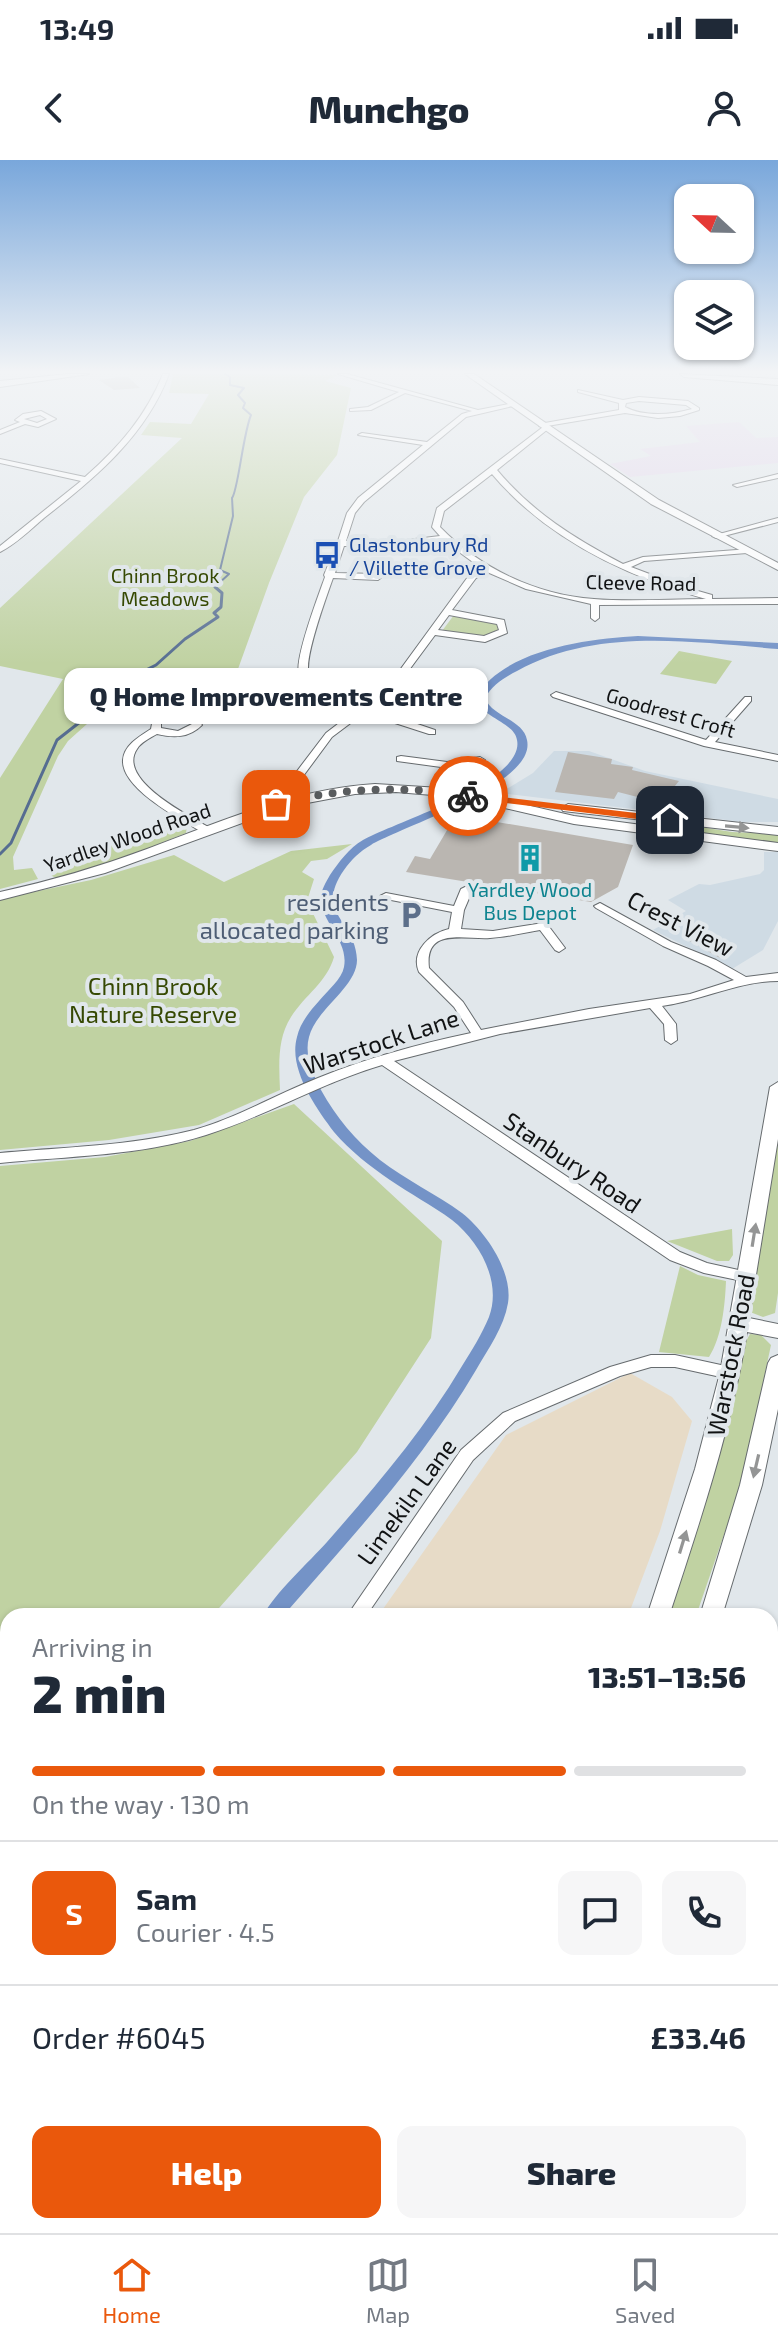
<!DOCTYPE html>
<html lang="en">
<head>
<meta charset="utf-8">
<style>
  body { margin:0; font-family:"Exo 2",sans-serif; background:#f6f6f7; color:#1f2937; height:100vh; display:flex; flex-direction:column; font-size:30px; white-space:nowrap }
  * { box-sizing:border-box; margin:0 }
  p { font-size:26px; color:#747a83 }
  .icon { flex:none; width:44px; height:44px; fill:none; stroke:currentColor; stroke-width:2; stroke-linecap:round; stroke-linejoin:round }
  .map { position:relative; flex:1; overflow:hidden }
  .panel { position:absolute; left:0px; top:1448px; width:778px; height:626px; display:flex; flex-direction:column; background:#fff; border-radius:24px 24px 0 0; box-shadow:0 2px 6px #0004 }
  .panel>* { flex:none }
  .needle { width:52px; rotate:292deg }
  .fabs { position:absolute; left:674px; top:24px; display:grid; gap:16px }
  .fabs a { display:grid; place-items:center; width:80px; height:80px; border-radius:16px; background:#fff; box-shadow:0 2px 6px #0004; font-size:40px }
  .pin { position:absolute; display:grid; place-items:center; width:68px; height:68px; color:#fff; margin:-34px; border-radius:16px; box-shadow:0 4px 12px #0006 }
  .courier { position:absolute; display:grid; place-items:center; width:80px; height:80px; margin:-40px; border:6px solid #ea580c; border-radius:50%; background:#fff; color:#222; box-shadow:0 2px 10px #0007 }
  .bubble { position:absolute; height:56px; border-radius:16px; background:#fff; box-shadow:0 2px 6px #0004; font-size:26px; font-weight:800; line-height:56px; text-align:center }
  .head em { font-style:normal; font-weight:800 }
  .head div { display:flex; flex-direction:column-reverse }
  .head { display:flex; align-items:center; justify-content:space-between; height:136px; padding:0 32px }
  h1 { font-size:52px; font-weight:800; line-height:60px }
  .bar { display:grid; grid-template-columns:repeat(4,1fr); gap:12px 8px; align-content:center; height:96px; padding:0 32px }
  .bar i { height:10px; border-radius:6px; background:#e0e1e3 }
  .bar .active { background:#ea580c }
  .bar p { grid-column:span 4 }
  .line { display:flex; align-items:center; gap:20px; padding:0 32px; border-top:2px solid #e0e1e3 }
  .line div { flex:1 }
  .round { display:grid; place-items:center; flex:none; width:84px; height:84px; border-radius:16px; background:#f6f6f7 }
  .cta { display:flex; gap:16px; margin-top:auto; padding:16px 32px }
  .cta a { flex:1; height:92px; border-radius:16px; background:#ea580c; color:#fff; font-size:32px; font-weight:800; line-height:92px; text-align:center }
  .cta a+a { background:#f6f6f7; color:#1f2937 }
  .status { display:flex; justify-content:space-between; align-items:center; height:56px; padding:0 40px; background:#fff; direction:ltr }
  .status svg { height:22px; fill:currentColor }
  header { display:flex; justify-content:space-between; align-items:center; height:104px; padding:0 32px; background:#fff; font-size:36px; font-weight:800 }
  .tab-bar { display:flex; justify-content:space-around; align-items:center; height:112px; border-top:2px solid #e0e1e3; background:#fff; font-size:22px; color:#747a83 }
  .tab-bar a { display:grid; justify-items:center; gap:4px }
  .tab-bar .active { color:#ea580c }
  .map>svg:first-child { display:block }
  .built { fill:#cfdbe4 }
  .industrial { fill:#e7dbc7 }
  .education { fill:#e3d7eb }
  .green { fill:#c0d2a2 }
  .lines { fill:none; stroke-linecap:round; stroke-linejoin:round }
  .stream-far1 { stroke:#566d91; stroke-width:2 }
  .stream { stroke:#566d91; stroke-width:3 }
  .canal { fill:#7493c7; fill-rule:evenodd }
  .building { fill:#bab6b1 }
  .minor-casing { stroke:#666b6e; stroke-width:2 }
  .tertiary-casing { stroke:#666b6e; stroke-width:2 }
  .minor { fill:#fff; fill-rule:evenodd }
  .tertiary { fill:#fff; fill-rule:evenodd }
  .oneway { fill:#949595 }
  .route { fill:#ea580c }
  .done { stroke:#5a5d5f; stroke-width:8; stroke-dasharray:0 14.4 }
  .labels { text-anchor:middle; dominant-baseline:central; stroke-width:8; stroke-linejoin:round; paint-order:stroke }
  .far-transit-label { font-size:20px; fill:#164399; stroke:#e1e7eb; text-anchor:start }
  .far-park-label { font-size:20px; fill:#364903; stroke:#e1e7eb }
  .far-street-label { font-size:20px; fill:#111314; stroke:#e1e7eb }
  .far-culture-label { font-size:20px; fill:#0d838f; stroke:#e1e7eb }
  .service-label { font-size:24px; fill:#4e5e75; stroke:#e1e7eb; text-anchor:end }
  .street-label { font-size:24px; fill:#111314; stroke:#e1e7eb }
  .park-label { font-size:24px; fill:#364903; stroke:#e1e7eb }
</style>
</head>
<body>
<div class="status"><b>13:49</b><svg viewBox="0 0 49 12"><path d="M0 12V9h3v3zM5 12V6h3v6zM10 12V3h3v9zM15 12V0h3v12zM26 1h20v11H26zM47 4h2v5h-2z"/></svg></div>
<header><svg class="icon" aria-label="back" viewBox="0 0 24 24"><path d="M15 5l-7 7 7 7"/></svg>Munchgo<svg class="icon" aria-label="person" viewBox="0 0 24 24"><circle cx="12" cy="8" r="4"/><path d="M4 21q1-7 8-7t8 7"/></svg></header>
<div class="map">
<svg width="778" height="2073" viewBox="0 0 778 2073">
  <rect width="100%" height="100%" fill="#e1e7eb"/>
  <!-- built -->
  <path class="built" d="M554,591H589L645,611L778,639V662H743L500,633L533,613Z
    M764,692H778V761L763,790L732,809L653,770L686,751L668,740L699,724L710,725L760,714L764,710Z"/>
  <!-- industrial -->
  <path class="industrial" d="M630,1213L672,1237L692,1261L660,1371L628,1456H378L506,1275Z
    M8,1889V2066H308L304,2073H0V1899Z"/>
  <!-- education -->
  <path class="education" d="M739,262L756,278L778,277V303L630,317L610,304L651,296L640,289L700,282L686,266Z"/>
  <!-- green -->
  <path class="green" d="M173,214L338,215L325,221L351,228L337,295L304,337L269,423L229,534L135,521L68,581L58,596L13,697L14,710L32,708L38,719L0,729V618L63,519L0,506V448L182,278L141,275L150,262L191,264L209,234L169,233Z
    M454,455L492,460L503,468L492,477L442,471Z
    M679,491L732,501L716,524L660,514Z
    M175,658L187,666L186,673L109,704L56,718L52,716L46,706Z
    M643,658L732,672L778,674V683L640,666L638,661Z
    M352,684L327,699L311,701L302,712L314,719L307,741L334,797C327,822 305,835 291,857C277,879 279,905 280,930L199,965L109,980L0,990V739L91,720L174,695L224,722L291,691Z
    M294,944L442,1081L431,1178L357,1292L212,1456H8V1699L0,1709V1006L105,997L190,981Z
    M778,982V1133L775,1153L763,1157L750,1152Z
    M732,1069L733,1095L729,1101H717L667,1081Z
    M680,1106L698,1115L726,1121C725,1145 722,1177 709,1197L659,1192Z
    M750,1174L761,1175L771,1185L741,1325L696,1456H664C697,1366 727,1277 745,1183Z"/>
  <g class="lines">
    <!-- stream-far1 -->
    <path class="stream-far1" d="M218,424L229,414L220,410L233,356L232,338C238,331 243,274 251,255L243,248L245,243L238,235L244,228L230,225V217L225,214"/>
    <!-- stream -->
    <path class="stream" d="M0,694L11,683L57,580L103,544L126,520L156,505L185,479L218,457L214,453L221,447L222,433L215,427L220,422"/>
    <!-- canal -->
    <path class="canal" d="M638,476L778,483V489C692,482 596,467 517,511C505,517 492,525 485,538C492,557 523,559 527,580C537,624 401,667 371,685C360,691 351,700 344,710C314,753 356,761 357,800C357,827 316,849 309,877C304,895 313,914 321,930C336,957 355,980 380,1000C406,1020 436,1034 462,1053C486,1072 513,1112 508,1143C504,1167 488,1189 476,1210C423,1300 352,1377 283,1456H263C273,1435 310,1401 327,1382C376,1326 424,1270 462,1206C472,1190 482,1174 489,1157C502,1122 480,1082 452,1060C432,1045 410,1034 390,1020C370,1006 350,991 334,972C316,948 288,909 297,877C300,863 310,851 319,841C327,831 342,819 344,807C349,780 321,763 321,738C321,730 326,722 330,715C339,702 349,688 363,680C393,663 526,622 517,580C514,562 482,558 475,538C504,489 587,479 638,476Z
      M8,1748V1773L0,1777V1752Z"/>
  </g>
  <!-- building -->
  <path class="building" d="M127,216L140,228L114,230L99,220Z
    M568,592L612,599L611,604L633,607L632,610L679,621L661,643L618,632L614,639L555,632Z
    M456,655L633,685L618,727L591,742L406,712L415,696L430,699Z
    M706,771L737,788L720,798L688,780Z"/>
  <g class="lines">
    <!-- minor casing -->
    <g class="minor-casing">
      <path id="minor" d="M163,214H169C146,276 95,318 44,358C30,370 16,384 0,392V386L81,321L0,303V299L85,317C119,287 146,256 163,214Z
        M338,214H347L478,250L514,243L517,245L466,257L364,342L355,353L346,381L390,382L440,376L432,367L437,348L543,267L539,266V264L619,250V243L578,232V230L623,240L639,237L688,241L699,248V250L680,256L658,258L625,253L547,266L548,269L497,310C532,352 575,379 623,404L643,397L750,389L751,391L747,393L644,401L631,407L684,427L712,435V439L778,438V444L599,445V458L595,461L591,458V444L526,429L487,412L476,418L452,450L504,460L507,473L485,482L435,475L395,529L370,548L435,570V574H429L364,553L332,577L298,623L302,639L297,642L293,641L288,623L326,573L356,550C336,544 307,536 299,514C294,499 319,434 325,417L324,415L336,385L334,383L338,381L347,353L358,338L423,285L358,275L362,273L427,282L462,254L472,251L405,233L371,250L350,251V249L368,247L399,232ZM639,241L686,245L692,249C671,255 644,257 625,247L626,243ZM492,314C547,379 625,416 706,439C669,439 631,442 594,439C536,435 480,408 440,367L444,351ZM444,381L481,408L470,414L389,525L362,546C345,540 316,533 309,514C303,500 327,435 333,418L378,420L382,417L378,414L335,413L344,386H390ZM449,455L497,464L499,470L484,476L438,470Z
        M41,251L56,259L38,267L25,264L0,274V270L20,262L15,260L23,254ZM40,255L47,259L37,263L24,259Z
        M778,314V318L737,327L733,325Z
        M778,358V362L716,378L712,376Z
        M556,532L706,580L745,537H751V541L715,582L778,595V601L704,586L553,537L551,535Z
        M172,551L194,554L202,565C189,578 174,578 157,574C150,578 141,582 137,589C116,620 191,657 212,669V673H204C183,661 121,629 123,600C124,585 140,576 151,569L153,558ZM173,557L188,559L192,564L178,571L161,568V562Z
        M401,596L447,602L480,597L485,600L480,603L451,607L439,632L434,635L429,632L441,607L397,601V597Z
        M467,726L473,729L464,750L461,769L493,771L543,763L547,764L565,788L559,792L555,790L540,770C523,773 507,777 490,778C466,780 424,766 429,808L463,842L481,870L589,849L690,834L734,820L708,806L663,786L596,748L594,746L600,743L671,782L716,800L746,817L778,813V821C738,821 701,841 662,846L676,864L677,880L671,884L665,880L664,864L650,848L500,874L394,901L680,1092L707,1103L752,1113L754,1117L752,1121L747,1122L704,1113L670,1100L382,905C321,923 266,956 206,975C140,996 68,996 0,1003V993C64,987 131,986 194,970C237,958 277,934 318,918C367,898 419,884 471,873L454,847L419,812C410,791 431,773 449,769L452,752L386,739L380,736L386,733L454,746L461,729Z
        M651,1195H675L730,1207L736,1209L738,1213L736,1217L730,1219L675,1207H651L620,1216L515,1261L473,1300L366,1456H347L461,1290L503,1253L610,1207Z
        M770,1584L778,1587V1605L770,1602Z
        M8,1852V1880L0,1884V1856Z
        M770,1982L778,1985V2009L770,2006Z"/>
    </g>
    <!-- tertiary casing -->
    <g class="tertiary-casing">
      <path id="tertiary" d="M68,214H89L0,227V221Z
        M465,214H474L659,340L778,403V410L651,344Z
        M680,214L778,219V225L684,217Z
        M375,624L457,629L574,656L778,683V691L574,664L457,637L396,632L355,634L286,647L105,713L0,740V732C50,721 99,707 147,689C222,661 294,629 375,624Z
        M568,644L778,667V675L563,651L561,648Z
        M778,922V979L749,1158L778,1164V1178L747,1172C731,1269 700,1362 669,1456H647L695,1309L720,1213L770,927Z
        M778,1195V1249L762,1325L722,1456H700L740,1325L768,1203L771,1198Z
        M342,2066H373L370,2073H339Z
        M412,2066H443L440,2073H409Z"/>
    </g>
    <!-- minor -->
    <use href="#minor" class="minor"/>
    <!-- tertiary -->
    <use href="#tertiary" class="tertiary"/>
  </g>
  <!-- one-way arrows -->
  <defs><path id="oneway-solid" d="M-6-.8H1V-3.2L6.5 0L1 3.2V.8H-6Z" transform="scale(2)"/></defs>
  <g class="oneway">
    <use href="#oneway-solid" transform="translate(737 667) rotate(5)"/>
    <use href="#oneway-solid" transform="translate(754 1075) rotate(-81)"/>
    <use href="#oneway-solid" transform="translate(756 1306) rotate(103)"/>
    <use href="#oneway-solid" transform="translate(683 1382) rotate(-73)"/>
  </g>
  <!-- sky -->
  <linearGradient id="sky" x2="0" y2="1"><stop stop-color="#79a7db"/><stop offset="0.42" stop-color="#f2f4f6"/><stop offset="1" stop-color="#f2f4f6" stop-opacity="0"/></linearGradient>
  <rect width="778" height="504" fill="url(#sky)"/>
  <!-- route -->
  <path class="route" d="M468,633L670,657L675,660L670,663L465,638Z"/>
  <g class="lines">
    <!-- done -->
    <path class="done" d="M276,644C340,628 403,625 468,636"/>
  </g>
  <!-- icons -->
  <defs>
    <g id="bus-bare" transform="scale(2.16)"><path d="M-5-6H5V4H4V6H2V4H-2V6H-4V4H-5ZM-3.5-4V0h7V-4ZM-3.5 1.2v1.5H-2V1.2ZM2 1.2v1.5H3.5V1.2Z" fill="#1a4fb4" stroke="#e1e7eb" stroke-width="2.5" paint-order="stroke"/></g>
    <g id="building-bare" transform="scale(2.16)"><path d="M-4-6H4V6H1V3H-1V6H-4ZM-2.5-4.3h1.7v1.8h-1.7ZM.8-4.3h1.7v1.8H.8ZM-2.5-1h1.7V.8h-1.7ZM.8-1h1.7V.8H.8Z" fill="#0f9aa8" stroke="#e1e7eb" stroke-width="2.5" paint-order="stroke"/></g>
    <g id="parking-bare" transform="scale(2.16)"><path d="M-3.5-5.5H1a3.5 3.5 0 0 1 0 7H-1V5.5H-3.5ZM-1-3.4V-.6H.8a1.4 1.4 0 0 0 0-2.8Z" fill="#5c6f8a" stroke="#e1e7eb" stroke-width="2.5" paint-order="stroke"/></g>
  </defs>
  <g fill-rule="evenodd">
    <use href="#bus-bare" x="327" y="395"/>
    <use href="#building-bare" x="530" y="698"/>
    <use href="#parking-bare" x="411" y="755"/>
  </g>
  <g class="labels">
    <!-- far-transit labels -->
    <g class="far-transit-label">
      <text x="349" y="384">Glastonbury Rd<tspan x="349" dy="23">/ Villette Grove</tspan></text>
    </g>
    <!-- far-park labels -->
    <g class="far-park-label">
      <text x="165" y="415">Chinn Brook<tspan x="165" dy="23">Meadows</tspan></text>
    </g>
    <!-- far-street labels -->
    <g class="far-street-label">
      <text transform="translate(641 422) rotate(1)">Cleeve Road</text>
      <text transform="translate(671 552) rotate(16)">Goodrest Croft</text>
      <text transform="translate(127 677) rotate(-19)">Yardley Wood Road</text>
    </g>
    <!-- far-culture labels -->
    <g class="far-culture-label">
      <text x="530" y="729">Yardley Wood<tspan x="530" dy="23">Bus Depot</tspan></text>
    </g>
    <!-- service labels -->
    <g class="service-label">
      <text x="389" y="741">residents<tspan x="389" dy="28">allocated parking</tspan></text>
    </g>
    <!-- street labels -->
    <g class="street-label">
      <text transform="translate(681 763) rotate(27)">Crest View</text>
      <text transform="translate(381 881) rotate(-18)">Warstock Lane</text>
      <text transform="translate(573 1002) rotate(34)">Stanbury Road</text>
      <text transform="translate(730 1195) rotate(-79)">Warstock Road</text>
      <text transform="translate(406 1341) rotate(-54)">Limekiln Lane</text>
    </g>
    <!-- park labels -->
    <g class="park-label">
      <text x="153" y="825">Chinn Brook<tspan x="153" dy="28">Nature Reserve</tspan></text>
    </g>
  </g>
</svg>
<div class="fabs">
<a><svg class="needle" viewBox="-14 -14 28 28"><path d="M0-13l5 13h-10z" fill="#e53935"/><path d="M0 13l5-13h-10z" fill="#747a83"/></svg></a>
<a><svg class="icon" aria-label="layers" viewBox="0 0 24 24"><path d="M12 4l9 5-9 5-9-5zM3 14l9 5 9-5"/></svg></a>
</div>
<div class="pin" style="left:276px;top:644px;background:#ea580c"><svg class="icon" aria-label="bag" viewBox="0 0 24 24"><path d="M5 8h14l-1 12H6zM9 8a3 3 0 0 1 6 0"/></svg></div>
<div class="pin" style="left:670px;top:660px;background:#1f2937"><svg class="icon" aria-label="home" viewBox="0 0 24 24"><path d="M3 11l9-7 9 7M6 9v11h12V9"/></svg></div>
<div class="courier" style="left:468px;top:636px"><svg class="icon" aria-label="bike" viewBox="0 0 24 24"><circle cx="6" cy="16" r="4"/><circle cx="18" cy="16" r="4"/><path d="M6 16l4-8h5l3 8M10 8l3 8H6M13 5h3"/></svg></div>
<div class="bubble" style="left:64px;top:508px;width:424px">Q Home Improvements Centre</div>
<section class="panel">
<div class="head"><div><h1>2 min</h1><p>Arriving in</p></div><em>13:51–13:56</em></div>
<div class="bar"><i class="active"></i><i class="active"></i><i class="active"></i><i></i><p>On the way · 130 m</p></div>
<div class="line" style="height:144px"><b class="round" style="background:#ea580c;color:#fff">S</b><div><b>Sam</b><p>Courier · 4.5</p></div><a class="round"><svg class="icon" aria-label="chat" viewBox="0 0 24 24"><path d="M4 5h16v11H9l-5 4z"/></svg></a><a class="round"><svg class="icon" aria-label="phone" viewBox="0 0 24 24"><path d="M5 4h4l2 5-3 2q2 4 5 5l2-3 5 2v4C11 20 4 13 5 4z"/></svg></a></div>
<div class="line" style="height:104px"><div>Order #6045</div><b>£33.46</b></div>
<div class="cta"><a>Help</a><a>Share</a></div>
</section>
</div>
<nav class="tab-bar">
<a class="active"><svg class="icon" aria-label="home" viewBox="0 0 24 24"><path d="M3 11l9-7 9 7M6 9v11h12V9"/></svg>Home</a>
<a><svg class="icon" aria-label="map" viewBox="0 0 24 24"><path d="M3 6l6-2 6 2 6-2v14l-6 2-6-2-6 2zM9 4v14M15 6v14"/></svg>Map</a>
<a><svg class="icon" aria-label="saved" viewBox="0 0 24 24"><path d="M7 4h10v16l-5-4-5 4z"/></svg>Saved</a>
</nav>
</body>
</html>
